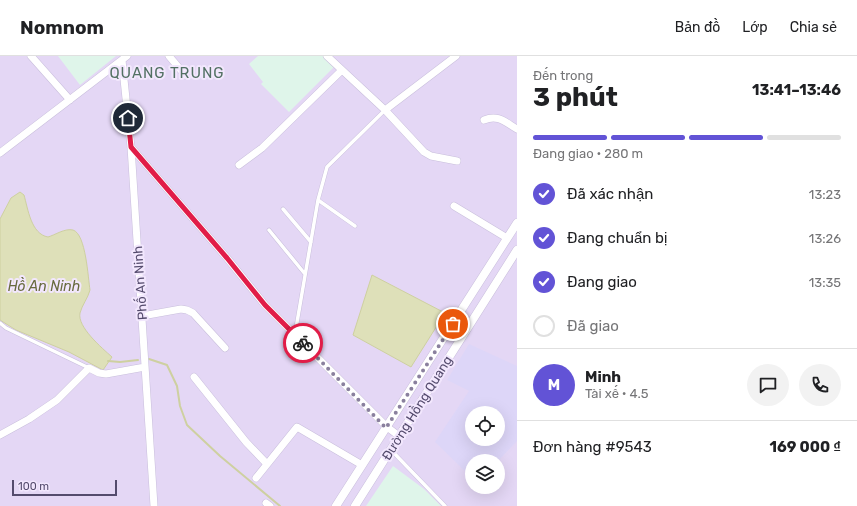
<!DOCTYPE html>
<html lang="vi">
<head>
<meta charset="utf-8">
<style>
  body { margin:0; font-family:Rubik,sans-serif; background:#f2f2f2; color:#202124; height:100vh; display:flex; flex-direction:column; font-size:15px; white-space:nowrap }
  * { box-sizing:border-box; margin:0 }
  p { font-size:13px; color:#757577 }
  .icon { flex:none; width:22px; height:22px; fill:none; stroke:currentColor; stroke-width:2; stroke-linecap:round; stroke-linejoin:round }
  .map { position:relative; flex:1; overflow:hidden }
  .sheet { display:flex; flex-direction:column; background:#fff; width:340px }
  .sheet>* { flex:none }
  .tools { position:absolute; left:465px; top:350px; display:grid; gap:8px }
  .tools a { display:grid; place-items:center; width:40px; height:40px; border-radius:50%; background:#fff; box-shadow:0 4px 16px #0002; font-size:20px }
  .scale { position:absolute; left:12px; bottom:10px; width:105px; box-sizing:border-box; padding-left:4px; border:2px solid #544b6d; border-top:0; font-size:11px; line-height:14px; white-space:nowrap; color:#544b6d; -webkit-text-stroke:3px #f2e7fd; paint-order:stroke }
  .pin { position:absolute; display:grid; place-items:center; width:34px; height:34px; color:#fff; margin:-17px; border:2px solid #fff; border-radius:50%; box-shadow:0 1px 4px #0007 }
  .courier { position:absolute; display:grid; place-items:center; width:40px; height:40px; margin:-20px; border:3px solid #e11d48; border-radius:50%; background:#fff; color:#222; box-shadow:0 1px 5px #0007 }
  .headline em { font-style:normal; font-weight:700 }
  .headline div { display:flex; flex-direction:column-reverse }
  .headline { display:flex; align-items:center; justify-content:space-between; height:68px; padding:0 16px }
  h1 { font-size:26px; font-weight:700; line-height:30px }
  .bar { display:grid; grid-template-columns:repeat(4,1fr); gap:6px 4px; align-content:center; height:48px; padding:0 16px }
  .bar i { height:5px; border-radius:3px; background:#e0e0e0 }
  .bar .active { background:#6253d6 }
  .bar p { grid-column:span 4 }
  .line { display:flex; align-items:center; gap:10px; padding:0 16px; border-top:1px solid #e0e0e0 }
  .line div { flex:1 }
  .round { display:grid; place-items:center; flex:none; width:42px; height:42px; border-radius:21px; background:#f2f2f2 }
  ol { padding:0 16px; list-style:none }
  li { display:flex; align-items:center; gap:12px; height:44px }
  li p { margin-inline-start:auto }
  li .icon { padding:4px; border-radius:50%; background:#6253d6; color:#fff; stroke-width:4 }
  li:last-child { color:#757577 }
  li i { width:22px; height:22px; border:2px solid #e0e0e0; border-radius:50% }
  header { display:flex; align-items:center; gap:24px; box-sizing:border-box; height:56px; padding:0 20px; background:#fff; border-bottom:1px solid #e0e0e0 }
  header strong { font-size:19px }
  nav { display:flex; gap:22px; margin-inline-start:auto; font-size:14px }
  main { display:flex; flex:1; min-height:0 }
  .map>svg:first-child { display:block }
  .residential { fill:#e4d7f5; fill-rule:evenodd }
  .commercial { fill:#ddd6f8; fill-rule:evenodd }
  .education { fill:#dff5ea }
  .water { fill:#dee0b9; stroke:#ced0a0 }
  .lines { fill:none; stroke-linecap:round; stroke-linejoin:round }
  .stream { stroke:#ced0a0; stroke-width:2 }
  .service-casing { stroke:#c9bfdc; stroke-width:4.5 }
  .minor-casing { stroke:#c9bfdc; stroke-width:8 }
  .tertiary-casing { stroke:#c9bfdc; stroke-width:9 }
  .service { stroke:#fff; stroke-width:3.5 }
  .minor { stroke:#fff; stroke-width:7 }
  .tertiary { stroke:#fff; stroke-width:8 }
  .done { stroke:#8a809e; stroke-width:4; stroke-dasharray:0 7.2 }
  .route { stroke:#e11d48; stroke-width:5 }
  .labels { text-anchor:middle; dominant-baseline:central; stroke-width:4; stroke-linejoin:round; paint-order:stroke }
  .street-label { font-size:13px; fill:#544b6d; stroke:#f2e7fd }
  .water-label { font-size:14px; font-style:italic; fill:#686b3e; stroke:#f2e7fd }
  .quarter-label { font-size:15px; letter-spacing:1px; fill:#527063; stroke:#f2e7fd }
</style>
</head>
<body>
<header>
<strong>Nomnom</strong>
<nav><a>Bản đồ</a><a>Lớp</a><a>Chia sẻ</a></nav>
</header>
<main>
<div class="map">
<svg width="517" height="450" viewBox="0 0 517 450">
  <rect width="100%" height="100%" fill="#ede2f9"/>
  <!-- residential -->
  <path class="residential" d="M0,0H517V450H0ZM472,357H498V383H472ZM472,405H498V431H472Z"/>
  <!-- commercial -->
  <path class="commercial" d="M469,288L517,310V385L498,405H472V422L435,386L469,335L447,324ZM472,357H498V383H472Z"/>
  <!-- education -->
  <path class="education" d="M58,0H116L80,29Z
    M258,0H326L336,9L289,56L261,28L263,26L249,8Z
    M393,410L424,433L441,450H366Z"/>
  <!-- water -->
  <path class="water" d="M20,136L24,139C28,153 31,178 48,181C55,179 65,172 73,174C86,178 88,222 90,234C88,242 82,249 80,257C77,271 102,292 112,301L103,314L69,296L16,274L0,264V163L11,142Z
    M372,219L445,257L411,311L353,279Z"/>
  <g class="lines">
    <!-- stream -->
    <path class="stream" d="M149,303L167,309L177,330L180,350L187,369L220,400L280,450
      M108,305L120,306L138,304"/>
    <!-- service casing -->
    <g class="service-casing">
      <path id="service" d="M318,144L355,170
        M283,153L311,186
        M269,174L305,218
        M0,267L6,272L89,312
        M295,278L318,144L327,111L385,54
        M391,394L445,450"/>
    </g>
    <!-- minor casing -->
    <g class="minor-casing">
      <path id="minor" d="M31,0L70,44
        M169,0L185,19
        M327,0L385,54L424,96L431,100L457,105
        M122,4L131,91L154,450
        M385,54L456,0
        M484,64C498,58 505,66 517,73
        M131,91L227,202L265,249L387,371L399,380
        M0,97L127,0
        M239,109L262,92L342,14
        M454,150L507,182
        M142,260L181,253L187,254L193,257L225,292
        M194,321L246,386L267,408
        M0,379L29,363L57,344L89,312L99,317L106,318L145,311
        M256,422L297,371L362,409
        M266,447L270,450"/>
    </g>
    <!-- tertiary casing -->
    <g class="tertiary-casing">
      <path id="tertiary" d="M336,450L517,167
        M355,450L517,194"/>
    </g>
    <!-- service -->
    <use href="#service" class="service"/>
    <!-- minor -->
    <use href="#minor" class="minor"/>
    <!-- tertiary -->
    <use href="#tertiary" class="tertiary"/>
  </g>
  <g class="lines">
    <!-- done -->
    <path class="done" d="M303,287L386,372L453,268"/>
    <!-- route -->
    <path class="route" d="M128,62L131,91L227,202L265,249L303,287"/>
  </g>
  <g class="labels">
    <!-- street labels -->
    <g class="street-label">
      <text transform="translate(140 227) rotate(-94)">Phố An Ninh</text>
      <text transform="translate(417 352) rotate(-58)">Đường Hồng Quang</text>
    </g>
    <!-- water labels -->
    <g class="water-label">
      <text x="44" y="230">Hồ An Ninh</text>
    </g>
    <!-- quarter labels -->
    <g class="quarter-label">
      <text x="167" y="17">QUANG TRUNG</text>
    </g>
  </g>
</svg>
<div class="tools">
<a><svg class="icon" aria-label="locate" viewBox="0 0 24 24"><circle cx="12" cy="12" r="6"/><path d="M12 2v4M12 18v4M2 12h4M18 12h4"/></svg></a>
<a><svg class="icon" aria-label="layers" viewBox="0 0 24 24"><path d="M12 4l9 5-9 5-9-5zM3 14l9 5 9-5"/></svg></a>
</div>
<div class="scale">100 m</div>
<div class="pin" style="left:453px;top:268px;background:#ea580c"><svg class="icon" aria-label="bag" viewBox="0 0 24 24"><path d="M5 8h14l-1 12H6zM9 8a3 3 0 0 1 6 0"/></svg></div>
<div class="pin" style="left:128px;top:62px;background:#1f2937"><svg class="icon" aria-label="home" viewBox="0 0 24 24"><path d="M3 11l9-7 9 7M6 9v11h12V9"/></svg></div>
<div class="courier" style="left:303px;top:287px"><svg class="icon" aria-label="bike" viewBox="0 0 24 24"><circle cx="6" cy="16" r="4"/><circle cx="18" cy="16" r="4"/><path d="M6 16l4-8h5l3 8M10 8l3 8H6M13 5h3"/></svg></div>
</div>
<section class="sheet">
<div class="headline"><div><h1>3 phút</h1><p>Đến trong</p></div><em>13:41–13:46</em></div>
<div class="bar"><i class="active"></i><i class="active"></i><i class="active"></i><i></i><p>Đang giao · 280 m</p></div>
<ol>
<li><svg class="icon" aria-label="check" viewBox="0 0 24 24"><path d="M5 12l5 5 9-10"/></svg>Đã xác nhận<p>13:23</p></li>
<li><svg class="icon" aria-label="check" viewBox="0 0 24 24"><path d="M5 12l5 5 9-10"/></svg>Đang chuẩn bị<p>13:26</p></li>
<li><svg class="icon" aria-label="check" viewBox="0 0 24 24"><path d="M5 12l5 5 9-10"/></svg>Đang giao<p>13:35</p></li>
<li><i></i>Đã giao</li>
</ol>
<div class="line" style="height:72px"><b class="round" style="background:#6253d6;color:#fff">M</b><div><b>Minh</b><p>Tài xế · 4.5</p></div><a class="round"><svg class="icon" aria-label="chat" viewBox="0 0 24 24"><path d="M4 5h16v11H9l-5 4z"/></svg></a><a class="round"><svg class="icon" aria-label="phone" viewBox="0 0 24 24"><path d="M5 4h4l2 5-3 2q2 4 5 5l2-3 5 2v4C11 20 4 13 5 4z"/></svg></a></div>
<div class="line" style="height:52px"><div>Đơn hàng #9543</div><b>169 000 ₫</b></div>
</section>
</main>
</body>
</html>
